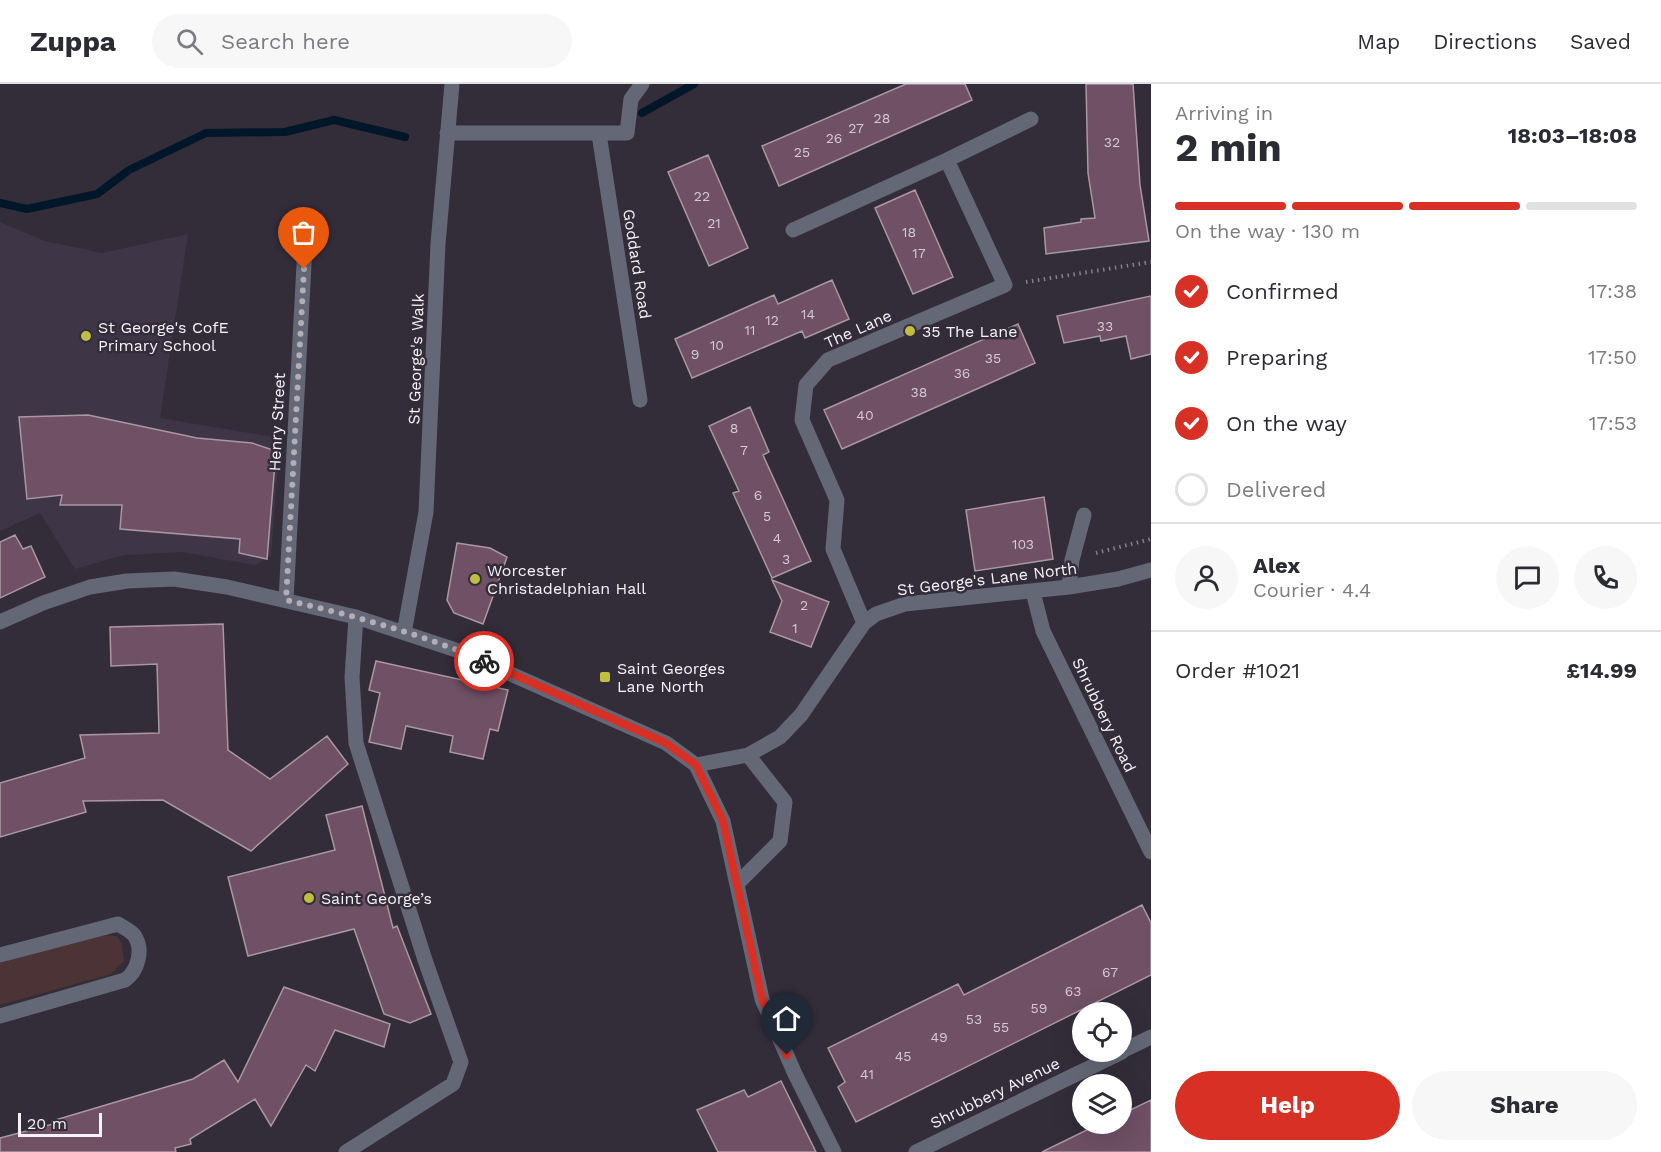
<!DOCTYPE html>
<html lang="en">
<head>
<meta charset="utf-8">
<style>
  body { margin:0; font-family:"Work Sans",sans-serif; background:#f7f7f7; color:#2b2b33; height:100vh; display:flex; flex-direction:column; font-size:22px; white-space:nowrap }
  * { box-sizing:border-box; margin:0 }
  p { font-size:20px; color:#7c7c81 }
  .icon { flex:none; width:33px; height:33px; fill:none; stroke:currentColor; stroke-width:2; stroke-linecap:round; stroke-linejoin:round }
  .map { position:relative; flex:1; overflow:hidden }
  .details { display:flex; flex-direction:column; background:#fff; width:510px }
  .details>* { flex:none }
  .buttons { position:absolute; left:1072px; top:918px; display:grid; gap:12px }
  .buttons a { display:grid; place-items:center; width:60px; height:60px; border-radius:50%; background:#fff; box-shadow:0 6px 24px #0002; font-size:30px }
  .scale { position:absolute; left:18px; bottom:15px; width:84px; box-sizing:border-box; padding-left:6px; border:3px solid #f6f2fa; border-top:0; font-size:16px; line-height:21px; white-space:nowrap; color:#f6f2fa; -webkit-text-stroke:4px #332d3a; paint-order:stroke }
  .pin { position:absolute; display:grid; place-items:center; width:51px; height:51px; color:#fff; margin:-62px -26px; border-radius:50% 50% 50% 0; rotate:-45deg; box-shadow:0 0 6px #0007 }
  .pin .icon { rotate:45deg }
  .courier { position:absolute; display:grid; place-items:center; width:60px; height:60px; margin:-30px; border:4px solid #d93025; border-radius:50%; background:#fff; color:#222; box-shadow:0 2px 8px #0007 }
  .head em { font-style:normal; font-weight:700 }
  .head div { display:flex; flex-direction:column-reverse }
  .head { display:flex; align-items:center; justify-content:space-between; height:102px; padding:0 24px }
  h1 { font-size:39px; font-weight:700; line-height:45px }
  .bar { display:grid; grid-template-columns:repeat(4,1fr); gap:9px 6px; align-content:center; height:72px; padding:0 24px }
  .bar i { height:8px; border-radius:4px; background:#e1e1e2 }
  .bar .selected { background:#d93025 }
  .bar p { grid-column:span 4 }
  .line { display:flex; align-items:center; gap:15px; padding:0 24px; border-top:2px solid #e1e1e2 }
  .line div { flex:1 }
  .round { display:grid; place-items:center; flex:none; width:63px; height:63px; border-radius:32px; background:#f7f7f7 }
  ol { padding:0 24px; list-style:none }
  li { display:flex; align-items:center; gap:18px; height:66px }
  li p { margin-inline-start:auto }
  li .icon { padding:6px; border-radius:50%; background:#d93025; color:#fff; stroke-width:4 }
  li:last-child { color:#7c7c81 }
  li i { width:33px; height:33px; border:3px solid #e1e1e2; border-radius:50% }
  .cta { display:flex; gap:12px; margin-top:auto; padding:12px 24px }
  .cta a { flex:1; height:69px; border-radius:36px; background:#d93025; color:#fff; font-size:24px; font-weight:700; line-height:69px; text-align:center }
  .cta a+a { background:#f7f7f7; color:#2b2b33 }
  header { display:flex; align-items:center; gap:36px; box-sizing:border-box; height:84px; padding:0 30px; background:#fff; border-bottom:2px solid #e1e1e2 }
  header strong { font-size:28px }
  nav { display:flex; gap:33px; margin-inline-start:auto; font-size:21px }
  .search { width:420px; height:54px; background:#f7f7f7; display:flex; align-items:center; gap:15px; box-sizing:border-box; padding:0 21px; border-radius:33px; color:#7c7c81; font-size:22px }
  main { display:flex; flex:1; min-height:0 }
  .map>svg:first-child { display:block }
  .built { fill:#3e3547 }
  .green { fill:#4c3335 }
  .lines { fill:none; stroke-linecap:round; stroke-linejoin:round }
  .stream { stroke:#001629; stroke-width:8 }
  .building { fill:#6f5065; stroke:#a998a3; stroke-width:1.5 }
  .path { stroke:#847f8a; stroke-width:4; stroke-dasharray:1.5 4.5; stroke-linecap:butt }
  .minor { stroke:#646876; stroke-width:15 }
  .done { stroke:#b2adb7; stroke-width:6; stroke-dasharray:0 10.8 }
  .route { stroke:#d93025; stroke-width:8 }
  .poi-dot { fill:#c0be41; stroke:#332d3a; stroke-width:2 }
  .labels { text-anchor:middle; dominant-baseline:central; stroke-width:5; stroke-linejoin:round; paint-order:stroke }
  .number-label { font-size:14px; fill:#d4cad5 }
  .street-label { font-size:16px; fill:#f6f2fa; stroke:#332d3a }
  .poi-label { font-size:16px; fill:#f6f2fa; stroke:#332d3a; text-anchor:start }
</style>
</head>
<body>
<header>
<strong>Zuppa</strong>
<div class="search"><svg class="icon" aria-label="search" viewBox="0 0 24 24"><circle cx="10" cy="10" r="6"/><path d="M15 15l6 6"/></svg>Search here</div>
<nav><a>Map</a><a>Directions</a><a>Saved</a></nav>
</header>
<main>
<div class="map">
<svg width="1151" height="1068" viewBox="0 0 1151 1068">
  <rect width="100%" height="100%" fill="#332d3a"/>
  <!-- built -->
  <path class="built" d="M0,138L45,157L102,169L188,150L160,334L280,354L271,472L255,481L182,468L124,471L75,485L40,429L0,447Z"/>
  <!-- green -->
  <path class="green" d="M97,851L117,852L122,860L124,877L111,890L0,921V879Z"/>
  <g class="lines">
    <!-- stream -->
    <path class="stream" d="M642,29L694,0
      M0,119L27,125L97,110L129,86L206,49L285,48L334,36L405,53"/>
  </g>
  <!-- building -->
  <path class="building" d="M906,0H965L972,16L779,102L762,62Z
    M1086,0H1133L1140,101L1149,157L1046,170L1044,144L1081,138V135L1095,134L1088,89Z
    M708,71L748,164L709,182L668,88Z
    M915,106L953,193L913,210L875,124Z
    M832,196L849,235L805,254L802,247L692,294L675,255L774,211L778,220Z
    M1151,212V270L1131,275L1126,252L1101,257L1100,252L1064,259L1057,232Z
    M1018,240L1035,279L842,365L824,326Z
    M750,323L769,368L763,371L811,477L772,494L733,409L739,407L709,342Z
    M88,331L197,354L252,359L276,367L267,475L239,469L240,455L120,445L122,421H60L62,411L27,415L19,333Z
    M1044,413L1053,475L975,487L966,426Z
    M15,451L23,465L31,462L45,493L0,514V458Z
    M457,459L490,464L507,473L483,540L454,529L447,516Z
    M772,496L829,518L811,563L770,548L782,517Z
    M223,540L228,666L270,695L327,652L348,680L251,767L163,716L83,717L86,728L0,753V699L85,674L80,651L159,649L157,580L111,582L110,543Z
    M376,577L508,606L498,647L490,645L483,675L450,668L453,652L406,642L401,665L369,658L380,609L369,606Z
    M362,722L393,844L397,842L431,930L410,939L384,930L354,845L248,872L228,793L335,766L326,731Z
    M1142,821L1151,839V891L856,1038L838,1003L845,998L828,964L958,900L964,911Z
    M284,903L390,940L384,963L335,946L315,987L306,981L271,1042L255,1015L190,1055L191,1060L175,1064L176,1068H0V1054L53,1040L52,1037L193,995L224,976L238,998Z
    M781,997L816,1068H718L697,1026L744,1006L748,1013Z
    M1151,1016V1068H1042L1099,1040H1122V1030Z"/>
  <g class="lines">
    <!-- path -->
    <path class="path" d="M1026,198L1151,178
      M1096,469L1151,455"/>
    <!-- minor -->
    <path class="minor" d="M447,49H627L631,15L642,0
      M599,50L640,316
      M947,76L1031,35
      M793,146L947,76L1005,201L828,276L806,301L802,336L837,416L833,465L864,539
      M1069,503L1072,476L1084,431
      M1033,508L1043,547L1151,768
      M286,516L305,162
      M0,538L43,519L90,503L127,497L174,495L227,503L356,533L459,567L666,659L696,681L748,671L780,653L801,631L864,539L876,530L905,520L1069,503L1118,495L1151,486
      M404,549L426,428L438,160L452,0
      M696,681L723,737L762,915L795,990L834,1068
      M737,800L780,757L785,718L748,671
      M0,871L118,840C123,843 131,847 134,851C144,865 138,887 125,896L0,932
      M1122,967L1151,953
      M346,1068L453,1000L461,978L425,876L356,659L352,593L356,533
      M916,1068L1122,968"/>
  </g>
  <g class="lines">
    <!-- done -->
    <path class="done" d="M304,185L286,516C351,531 422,550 484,577"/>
    <!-- route -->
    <path class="route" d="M484,577L666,659L696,681L723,737L762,915L787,971"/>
  </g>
  <!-- markers -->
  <g class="poi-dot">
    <circle cx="910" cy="247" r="6"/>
    <circle cx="86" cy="252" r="6"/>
    <circle cx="475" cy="495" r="6"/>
    <rect x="599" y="587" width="12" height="12" rx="3"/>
    <circle cx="309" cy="814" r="6"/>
  </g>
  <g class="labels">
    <!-- number labels -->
    <g class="number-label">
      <text x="882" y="34">28</text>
      <text x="856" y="44">27</text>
      <text x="834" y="54">26</text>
      <text x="1112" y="58">32</text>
      <text x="802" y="68">25</text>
      <text x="702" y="112">22</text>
      <text x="714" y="139">21</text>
      <text x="909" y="148">18</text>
      <text x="919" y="169">17</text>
      <text x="808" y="230">14</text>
      <text x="772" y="236">12</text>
      <text x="1105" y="242">33</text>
      <text x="750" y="246">11</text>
      <text x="717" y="261">10</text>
      <text x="695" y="270">9</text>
      <text x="993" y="274">35</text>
      <text x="962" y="289">36</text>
      <text x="919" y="308">38</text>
      <text x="865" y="331">40</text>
      <text x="734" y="344">8</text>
      <text x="744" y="366">7</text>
      <text x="758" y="411">6</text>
      <text x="767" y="432">5</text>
      <text x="777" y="454">4</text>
      <text x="1023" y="460">103</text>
      <text x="786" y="475">3</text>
      <text x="804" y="521">2</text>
      <text x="795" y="544">1</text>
      <text x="1110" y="888">67</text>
      <text x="1073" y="907">63</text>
      <text x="1039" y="924">59</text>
      <text x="974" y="935">53</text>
      <text x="1001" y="943">55</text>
      <text x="939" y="953">49</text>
      <text x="903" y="972">45</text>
      <text x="867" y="990">41</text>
    </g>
    <!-- street labels -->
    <g class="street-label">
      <text transform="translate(637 180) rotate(81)">Goddard Road</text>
      <text transform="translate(858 245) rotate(-24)">The Lane</text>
      <text transform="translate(416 275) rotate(-88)">St George's Walk</text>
      <text transform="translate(277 338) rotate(-87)">Henry Street</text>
      <text transform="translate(987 495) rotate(-7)">St George's Lane North</text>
      <text transform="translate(1104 631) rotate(64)">Shrubbery Road</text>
      <text transform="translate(995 1009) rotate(-26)">Shrubbery Avenue</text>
    </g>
    <!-- poi labels -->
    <g class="poi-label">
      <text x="98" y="243">St George's CofE<tspan x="98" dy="18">Primary School</tspan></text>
      <text x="922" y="247">35 The Lane</text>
      <text x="487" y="486">Worcester<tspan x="487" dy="18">Christadelphian Hall</tspan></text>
      <text x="617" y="584">Saint Georges<tspan x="617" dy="18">Lane North</tspan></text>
      <text x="321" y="814">Saint George’s</text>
    </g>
  </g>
</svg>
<div class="buttons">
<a><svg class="icon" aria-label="locate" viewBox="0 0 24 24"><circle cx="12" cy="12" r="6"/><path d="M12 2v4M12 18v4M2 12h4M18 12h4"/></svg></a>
<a><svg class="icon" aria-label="layers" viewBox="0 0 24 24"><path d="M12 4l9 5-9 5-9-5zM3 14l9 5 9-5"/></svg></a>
</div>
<div class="scale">20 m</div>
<div class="pin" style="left:304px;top:185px;background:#ea580c"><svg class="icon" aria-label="bag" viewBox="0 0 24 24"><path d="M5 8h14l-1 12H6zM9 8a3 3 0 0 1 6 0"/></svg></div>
<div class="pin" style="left:787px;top:971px;background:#1f2937"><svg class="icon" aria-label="home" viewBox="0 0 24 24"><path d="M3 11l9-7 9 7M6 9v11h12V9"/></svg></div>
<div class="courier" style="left:484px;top:577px"><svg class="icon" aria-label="bike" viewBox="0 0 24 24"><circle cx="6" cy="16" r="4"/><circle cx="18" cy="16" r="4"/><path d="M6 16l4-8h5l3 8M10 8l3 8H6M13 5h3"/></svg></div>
</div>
<section class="details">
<div class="head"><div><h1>2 min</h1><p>Arriving in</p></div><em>18:03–18:08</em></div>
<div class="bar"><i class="selected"></i><i class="selected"></i><i class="selected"></i><i></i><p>On the way · 130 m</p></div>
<ol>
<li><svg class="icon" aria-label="check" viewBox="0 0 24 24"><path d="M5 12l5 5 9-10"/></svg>Confirmed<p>17:38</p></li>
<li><svg class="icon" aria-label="check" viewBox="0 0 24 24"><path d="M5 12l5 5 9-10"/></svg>Preparing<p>17:50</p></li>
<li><svg class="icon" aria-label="check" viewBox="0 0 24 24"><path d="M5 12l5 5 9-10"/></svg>On the way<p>17:53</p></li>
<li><i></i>Delivered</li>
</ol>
<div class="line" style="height:108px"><a class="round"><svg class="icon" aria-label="person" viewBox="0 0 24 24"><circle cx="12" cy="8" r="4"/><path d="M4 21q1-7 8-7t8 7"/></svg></a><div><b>Alex</b><p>Courier · 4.4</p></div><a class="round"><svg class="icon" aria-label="chat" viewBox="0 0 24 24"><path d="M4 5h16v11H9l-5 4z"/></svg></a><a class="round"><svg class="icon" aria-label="phone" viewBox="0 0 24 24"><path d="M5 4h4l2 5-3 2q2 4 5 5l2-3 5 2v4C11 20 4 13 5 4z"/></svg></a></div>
<div class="line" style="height:78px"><div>Order #1021</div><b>£14.99</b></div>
<div class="cta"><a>Help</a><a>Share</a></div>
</section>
</main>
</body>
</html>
